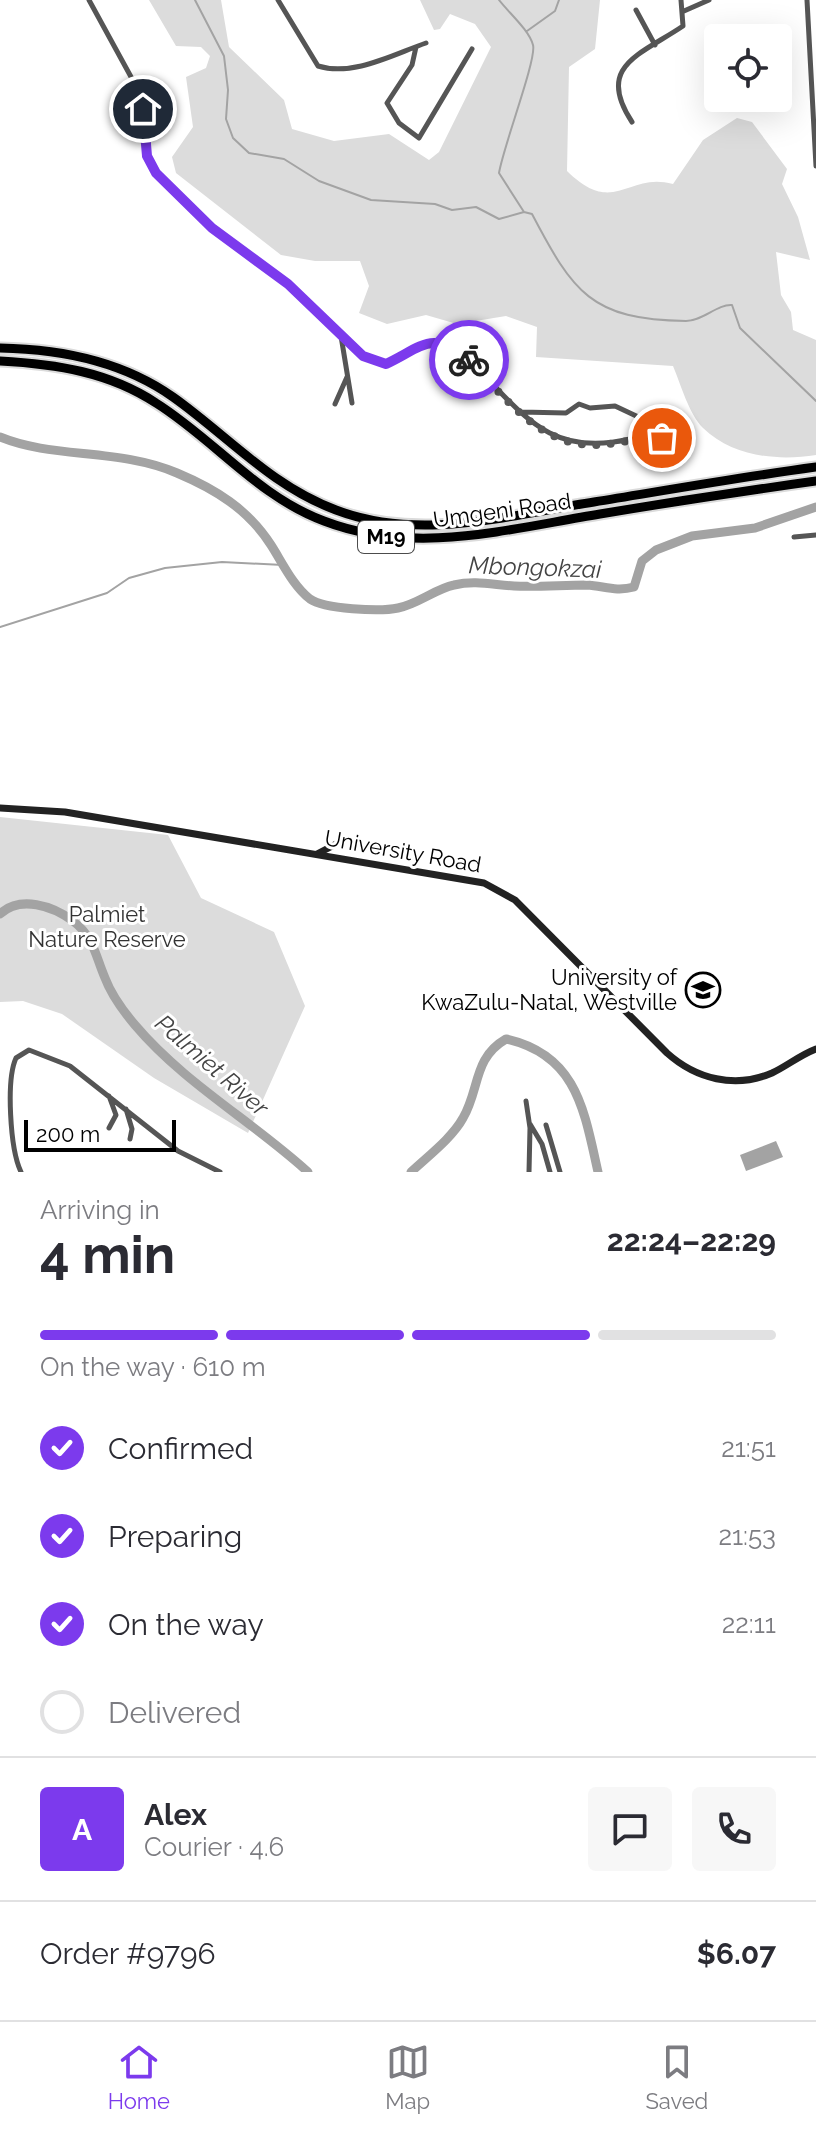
<!DOCTYPE html>
<html lang="en">
<head>
<meta charset="utf-8">
<style>
  body { margin:0; font-family:Raleway,sans-serif; background:#f7f7f7; color:#2b2b33; height:100vh; display:flex; flex-direction:column; font-size:30px; white-space:nowrap }
  * { box-sizing:border-box; margin:0 }
  p { font-size:26px; color:#7c7c81 }
  .icon { flex:none; width:44px; height:44px; fill:none; stroke:currentColor; stroke-width:2; stroke-linecap:round; stroke-linejoin:round }
  .map { position:relative; height:1172px; overflow:hidden }
  .panel { display:flex; flex-direction:column; background:#fff; flex:1 }
  .panel>* { flex:none }
  .tools { position:absolute; left:704px; top:24px; display:grid; gap:16px }
  .tools a { display:grid; place-items:center; width:88px; height:88px; border-radius:8px; background:#fff; box-shadow:0 8px 32px #0002; font-size:40px }
  .scale { position:absolute; left:24px; bottom:20px; width:152px; box-sizing:border-box; padding-left:8px; border:4px solid #000; border-top:0; font-size:22px; line-height:28px; white-space:nowrap; color:#000; -webkit-text-stroke:6px #fff; paint-order:stroke }
  .pin { position:absolute; display:grid; place-items:center; width:68px; height:68px; color:#fff; margin:-34px; border:4px solid #fff; border-radius:50%; box-shadow:0 2px 8px #0007 }
  .courier { position:absolute; display:grid; place-items:center; width:80px; height:80px; margin:-40px; border:6px solid #7c3aed; border-radius:50%; background:#fff; color:#222; box-shadow:0 2px 10px #0007 }
  .summary em { font-style:normal; font-weight:700 }
  .summary div { display:flex; flex-direction:column-reverse }
  .summary { display:flex; align-items:center; justify-content:space-between; height:136px; padding:0 40px }
  h1 { font-size:52px; font-weight:700; line-height:60px }
  .bar { display:grid; grid-template-columns:repeat(4,1fr); gap:12px 8px; align-content:center; height:96px; padding:0 40px }
  .bar i { height:10px; border-radius:6px; background:#e1e1e2 }
  .bar .selected { background:#7c3aed }
  .bar p { grid-column:span 4 }
  .line { display:flex; align-items:center; gap:20px; padding:0 40px; border-top:2px solid #e1e1e2 }
  .line div { flex:1 }
  .round { display:grid; place-items:center; flex:none; width:84px; height:84px; border-radius:8px; background:#f7f7f7 }
  ol { padding:0 40px; list-style:none }
  li { display:flex; align-items:center; gap:24px; height:88px }
  li p { margin-inline-start:auto }
  li .icon { padding:8px; border-radius:50%; background:#7c3aed; color:#fff; stroke-width:4 }
  li:last-child { color:#7c7c81 }
  li i { width:44px; height:44px; border:4px solid #e1e1e2; border-radius:50% }
  .tab-bar { display:flex; justify-content:space-around; align-items:center; height:112px; border-top:2px solid #e1e1e2; background:#fff; font-size:22px; color:#7c7c81 }
  .tab-bar a { display:grid; justify-items:center; gap:4px }
  .tab-bar .selected { color:#7c3aed }
  .map>svg:first-child { display:block }
  .green { fill:#dcdcdc }
  .water { fill:#a3a3a3 }
  .lines { fill:none; stroke-linecap:round; stroke-linejoin:round }
  .stream { stroke:#a3a3a3; stroke-width:2 }
  .river { stroke:#a3a3a3; stroke-width:9 }
  .highway-casing { stroke:#dbdbdb; stroke-width:13 }
  .street { stroke:#555; stroke-width:5 }
  .secondary { stroke:#222; stroke-width:7 }
  .highway { stroke:#000; stroke-width:9 }
  .done { stroke:#595959; stroke-width:8; stroke-dasharray:0 14.4 }
  .route { stroke:#7c3aed; stroke-width:10 }
  .labels { text-anchor:middle; dominant-baseline:central; stroke-width:6; stroke-linejoin:round; paint-order:stroke }
  .shield { fill:#fff; stroke:#4c4c4c; stroke-width:2 }
  .shield-label { font-size:20px; font-weight:bold; fill:#000 }
  .street-label { font-size:22px; fill:#000; stroke:#fff }
  .park-label { font-size:22px; fill:#333; stroke:#fff }
  .poi-label { font-size:22px; fill:#000; stroke:#fff; text-anchor:end }
  .water-label { font-size:24px; font-style:italic; fill:#444; stroke:#fff }
</style>
</head>
<body>
<div class="map">
<svg width="816" height="1172" viewBox="0 0 816 1172">
  <rect width="100%" height="100%" fill="#fff"/>
  <!-- green -->
  <path class="green" d="M149,0H221L229,47L284,100L292,129L334,141L389,134L429,160L439,152L491,47L475,24L450,14L440,29L434,30L420,0H600L595,49L569,67L567,171C615,218 627,171 673,184L703,140L737,118L752,122L787,169L782,184L798,217L810,260L776,252L781,295L791,312L793,330L816,340V455C778,461 733,457 703,428C689,414 681,385 673,366L536,357L537,327L506,316L457,324L426,315L387,324L359,313L369,286L360,261H315L281,255L176,173L172,157L193,127L186,77L206,68L210,56L201,47L176,46Z
    M0,817L168,835L201,898L274,932L305,1006L248,1133L154,1078L62,1014L23,1001L0,1002Z"/>
  <!-- water -->
  <path class="water" d="M776,1141L783,1157L746,1171L740,1155Z"/>
  <g class="lines">
    <!-- stream -->
    <path class="stream" d="M195,0L224,56L228,90L226,119L233,138L249,153L284,159L319,181L371,200L435,204L452,210L476,207L499,219L524,212L532,214C573,292 591,320 686,321C703,321 717,304 732,305L740,328L816,401
      M499,0C509,13 529,30 533,45C537,59 503,147 499,173L524,212
      M527,31L555,11L559,0
      M0,627L107,593L129,578L165,568L222,562L283,565"/>
    <!-- river -->
    <path class="river" d="M0,437C53,459 119,448 177,473C215,489 248,509 271,545C282,562 293,586 310,599C324,609 380,612 398,608C418,604 435,589 454,585C475,580 494,585 514,586C538,587 563,585 587,585C604,586 616,592 634,587L642,561L656,550L692,536L755,528L816,507
      M0,914C20,895 53,906 73,921C94,937 95,955 105,978C111,994 124,1012 135,1025C184,1083 252,1121 308,1172
      M411,1172C428,1156 452,1138 463,1118C480,1089 473,1058 506,1039C577,1055 584,1110 598,1172"/>
    <!-- highway casing -->
    <g class="highway-casing">
      <path id="highway" d="M0,348C61,349 122,361 173,397C228,436 271,486 336,510C420,542 509,515 594,502C668,490 742,477 816,467
        M0,361C56,364 109,372 156,403C215,440 257,496 324,521C415,556 507,529 600,514C672,502 744,491 816,481"/>
    </g>
    <!-- street -->
    <path class="street" d="M89,0L142,97L147,156L156,173L212,228L288,284L363,356L386,364C403,357 421,338 441,343C455,345 466,357 476,367C526,418 552,457 630,439C644,435 662,443 670,432L671,419
      M278,0L318,66C353,77 394,54 426,43
      M807,0L816,166
      M636,10L655,45
      M684,11L709,0
      M416,47L412,65L387,103L399,123L419,138L472,49
      M632,122C595,66 640,55 683,26L681,0
      M341,336L352,403
      M335,404L347,377
      M521,412L566,413L579,404L590,408L615,406L649,422L652,437
      M794,537L816,535
      M109,1096L116,1115L109,1128
      M526,1101L530,1128L529,1172
      M126,1109L132,1129L130,1139
      M530,1124L542,1144L550,1172
      M546,1125L560,1172
      M21,1172C10,1149 6,1080 16,1058L29,1050L70,1066L178,1151L220,1172"/>
    <!-- secondary -->
    <path class="secondary" d="M0,808L65,812L484,883L515,900L667,1053C696,1079 735,1089 772,1073C787,1066 800,1055 816,1049
      M317,854L338,843"/>
    <!-- highway -->
    <use href="#highway" class="highway"/>
  </g>
  <g class="lines">
    <!-- done -->
    <path class="done" d="M469,360C503,395 539,446 594,445C617,445 638,437 662,438"/>
    <!-- route -->
    <path class="route" d="M143,109L147,156L156,173L212,228L288,284L363,356L386,364C422,347 432,329 469,360"/>
  </g>
  <!-- icons -->
  <defs>
    <g id="university-ring" transform="scale(1.8)"><circle r="9.5" fill="#fff" stroke="#000" stroke-width="1.5"/><path d="M0-5L7-2L0 1L-7-2ZM-4 1L0 2.5L4 1V4Q0 6-4 4Z" fill="#000"/></g>
  </defs>
  <g fill-rule="evenodd">
    <use href="#university-ring" x="703" y="990"/>
  </g>
  <g class="labels">
    <!-- shield labels -->
    <rect class="shield" x="358" y="521" width="56" height="32" rx="6"/>
    <g class="shield-label">
      <text x="386" y="537">M19</text>
    </g>
    <!-- street labels -->
    <g class="street-label">
      <text transform="translate(502 510) rotate(-8)">Umgeni Road</text>
      <text transform="translate(403 851) rotate(10)">University Road</text>
    </g>
    <!-- park labels -->
    <g class="park-label">
      <text x="107" y="914">Palmiet<tspan x="107" dy="25">Nature Reserve</tspan></text>
    </g>
    <!-- poi labels -->
    <g class="poi-label">
      <text x="677" y="977">University of<tspan x="677" dy="25">KwaZulu-Natal, Westville</tspan></text>
    </g>
    <!-- water labels -->
    <g class="water-label">
      <text transform="translate(535 567) rotate(2)">Mbongokzai</text>
      <text transform="translate(212 1065) rotate(41)">Palmiet River</text>
    </g>
  </g>
</svg>
<div class="tools">
<a><svg class="icon" aria-label="locate" viewBox="0 0 24 24"><circle cx="12" cy="12" r="6"/><path d="M12 2v4M12 18v4M2 12h4M18 12h4"/></svg></a>
</div>
<div class="scale">200 m</div>
<div class="pin" style="left:662px;top:438px;background:#ea580c"><svg class="icon" aria-label="bag" viewBox="0 0 24 24"><path d="M5 8h14l-1 12H6zM9 8a3 3 0 0 1 6 0"/></svg></div>
<div class="pin" style="left:143px;top:109px;background:#1f2937"><svg class="icon" aria-label="home" viewBox="0 0 24 24"><path d="M3 11l9-7 9 7M6 9v11h12V9"/></svg></div>
<div class="courier" style="left:469px;top:360px"><svg class="icon" aria-label="bike" viewBox="0 0 24 24"><circle cx="6" cy="16" r="4"/><circle cx="18" cy="16" r="4"/><path d="M6 16l4-8h5l3 8M10 8l3 8H6M13 5h3"/></svg></div>
</div>
<section class="panel">
<div class="summary"><div><h1>4 min</h1><p>Arriving in</p></div><em>22:24–22:29</em></div>
<div class="bar"><i class="selected"></i><i class="selected"></i><i class="selected"></i><i></i><p>On the way · 610 m</p></div>
<ol>
<li><svg class="icon" aria-label="check" viewBox="0 0 24 24"><path d="M5 12l5 5 9-10"/></svg>Confirmed<p>21:51</p></li>
<li><svg class="icon" aria-label="check" viewBox="0 0 24 24"><path d="M5 12l5 5 9-10"/></svg>Preparing<p>21:53</p></li>
<li><svg class="icon" aria-label="check" viewBox="0 0 24 24"><path d="M5 12l5 5 9-10"/></svg>On the way<p>22:11</p></li>
<li><i></i>Delivered</li>
</ol>
<div class="line" style="height:144px"><b class="round" style="background:#7c3aed;color:#fff">A</b><div><b>Alex</b><p>Courier · 4.6</p></div><a class="round"><svg class="icon" aria-label="chat" viewBox="0 0 24 24"><path d="M4 5h16v11H9l-5 4z"/></svg></a><a class="round"><svg class="icon" aria-label="phone" viewBox="0 0 24 24"><path d="M5 4h4l2 5-3 2q2 4 5 5l2-3 5 2v4C11 20 4 13 5 4z"/></svg></a></div>
<div class="line" style="height:104px"><div>Order #9796</div><b>$6.07</b></div>
</section>
<nav class="tab-bar">
<a class="selected"><svg class="icon" aria-label="home" viewBox="0 0 24 24"><path d="M3 11l9-7 9 7M6 9v11h12V9"/></svg>Home</a>
<a><svg class="icon" aria-label="map" viewBox="0 0 24 24"><path d="M3 6l6-2 6 2 6-2v14l-6 2-6-2-6 2zM9 4v14M15 6v14"/></svg>Map</a>
<a><svg class="icon" aria-label="saved" viewBox="0 0 24 24"><path d="M7 4h10v16l-5-4-5 4z"/></svg>Saved</a>
</nav>
</body>
</html>
